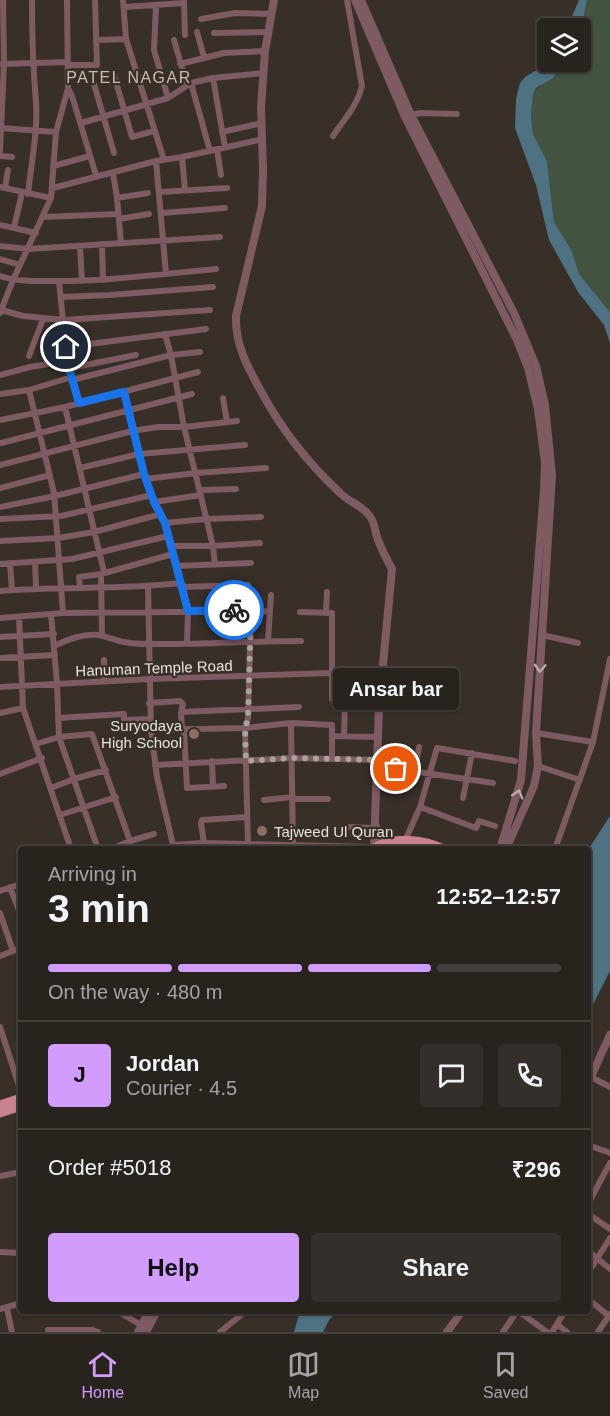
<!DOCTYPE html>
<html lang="en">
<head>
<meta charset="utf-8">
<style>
  body { margin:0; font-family:Helvetica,sans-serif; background:#352f2b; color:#f1f3f6; height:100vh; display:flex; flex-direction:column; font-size:22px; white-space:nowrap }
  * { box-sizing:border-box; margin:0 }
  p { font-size:20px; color:#a5a4a4 }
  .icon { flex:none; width:33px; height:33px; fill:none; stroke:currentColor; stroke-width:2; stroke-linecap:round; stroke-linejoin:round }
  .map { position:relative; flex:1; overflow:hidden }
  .panel { position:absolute; left:18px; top:846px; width:573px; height:468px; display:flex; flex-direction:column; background:#29231e; border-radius:6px; box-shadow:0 2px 4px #0004,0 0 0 2px #45403c }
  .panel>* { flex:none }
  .tools { position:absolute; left:537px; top:18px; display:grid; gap:12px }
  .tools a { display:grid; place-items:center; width:54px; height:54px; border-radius:6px; background:#29231e; box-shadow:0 2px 4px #0004,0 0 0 2px #45403c; font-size:30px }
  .pin { position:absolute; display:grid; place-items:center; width:51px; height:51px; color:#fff; margin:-26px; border:3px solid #fff; border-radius:50%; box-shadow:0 2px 6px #0007 }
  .courier { position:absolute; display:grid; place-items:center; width:60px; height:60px; margin:-30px; border:4px solid #1a73e8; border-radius:50%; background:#fff; color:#222; box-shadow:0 2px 8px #0007 }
  .bubble { position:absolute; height:42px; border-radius:6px; background:#29231e; box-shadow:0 2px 4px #0004,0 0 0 2px #45403c; font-size:20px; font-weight:700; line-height:42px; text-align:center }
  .overview em { font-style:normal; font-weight:700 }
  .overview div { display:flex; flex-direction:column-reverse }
  .overview { display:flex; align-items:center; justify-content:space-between; height:102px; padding:0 30px }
  h1 { font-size:39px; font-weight:700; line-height:45px }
  .bar { display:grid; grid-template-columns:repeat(4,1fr); gap:9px 6px; align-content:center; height:72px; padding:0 30px }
  .bar i { height:8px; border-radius:4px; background:#45403c }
  .bar .selected { background:#d29cfd }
  .bar p { grid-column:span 4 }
  .line { display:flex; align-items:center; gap:15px; padding:0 30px; border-top:2px solid #45403c }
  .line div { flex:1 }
  .round { display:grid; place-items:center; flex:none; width:63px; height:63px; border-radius:6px; background:#352f2b }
  .button { display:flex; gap:12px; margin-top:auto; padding:12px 30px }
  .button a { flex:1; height:69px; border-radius:6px; background:#d29cfd; color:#111; font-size:24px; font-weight:700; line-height:69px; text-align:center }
  .button a+a { background:#352f2b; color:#f1f3f6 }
  .menu { display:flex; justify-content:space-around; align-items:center; height:84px; border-top:2px solid #45403c; background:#29231e; font-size:16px; color:#a5a4a4 }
  .menu a { display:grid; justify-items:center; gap:3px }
  .menu .selected { color:#d29cfd }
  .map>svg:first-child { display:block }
  .green { fill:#425342 }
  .water { fill:#4e7281 }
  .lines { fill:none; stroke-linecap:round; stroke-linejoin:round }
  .minor { stroke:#7e5a61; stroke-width:6 }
  .tertiary { stroke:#7e5a61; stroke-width:8 }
  .primary { stroke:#ca8291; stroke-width:9 }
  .oneway { stroke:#bcabab }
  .done { stroke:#a9a39d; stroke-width:6; stroke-dasharray:0 10.8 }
  .route { stroke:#1a73e8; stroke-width:8 }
  .education-dot { fill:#8d6e63; stroke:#372f28; stroke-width:2 }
  .labels { text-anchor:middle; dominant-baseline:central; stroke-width:4.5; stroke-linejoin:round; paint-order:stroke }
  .street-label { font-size:15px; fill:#e6e1dc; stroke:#372f28 }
  .poi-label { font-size:15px; fill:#e6e1dc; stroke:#372f28; text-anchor:end }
  .neighbourhood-label { font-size:16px; letter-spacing:1.5px; fill:#c6bcb3; stroke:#372f28 }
</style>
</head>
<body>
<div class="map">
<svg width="610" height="1332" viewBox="0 0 610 1332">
  <rect width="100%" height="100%" fill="#372f28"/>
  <!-- green -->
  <path class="green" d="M587,0H610V312L579,274L572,251L554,222L547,161L533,134L531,116L533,94L536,89L552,79L565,62H580L581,30Z"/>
  <!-- water -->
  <path class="water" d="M579,0H587L581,30L580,28H567Z
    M550,62H565L552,79L536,88L533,94L531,116L533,134L547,161L554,222L572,251L579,274L610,312V343L604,325L578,292L549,240L536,185L515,128L516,99L520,83L525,77Z
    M610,816V971L588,1014V850Z
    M300,1311H338L329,1320L323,1332H294Z"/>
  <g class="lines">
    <!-- minor -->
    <path class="minor" d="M123,0L126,39L164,160
      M184,1L185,35
      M156,6L154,50L168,98
      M125,7L184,3
      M201,19L235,13L270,14
      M197,32L204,57
      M214,33L267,32
      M98,40L126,39
      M174,40L187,85
      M2,64L67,62
      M180,64L224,53L265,51
      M68,65H97L95,0
      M114,75L132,137L154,131
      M213,78L225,147
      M191,83L210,151
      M94,84L114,153
      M68,88L72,96L96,175
      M407,116L420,113L457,114
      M81,123L168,98L191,83L213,78L263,73
      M0,128L56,132
      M222,132L262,123
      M333,136C344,119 357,107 362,86L347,0
      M217,149L221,175
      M0,151L4,64L3,0
      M0,156L12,157
      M182,157L185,190
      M156,161L166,274
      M53,166L90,156
      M113,173L117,198L121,243
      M0,187L51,198
      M5,188L8,170
      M53,188L156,161L182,157L263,139
      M160,192L227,188
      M28,194C31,164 38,132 36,102C33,68 32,34 32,0
      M117,198L148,193
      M162,213L225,208
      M43,217L118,214
      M119,219L149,214
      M0,225L36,233
      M14,227L22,193
      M102,244L103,280
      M0,246L28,249L220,237
      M80,246L82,281
      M0,259L20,265
      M0,276C18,282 36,281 55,281C109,281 162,274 216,269
      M59,281L67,361L79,403
      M61,297L110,295L213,287
      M1,310L23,316L64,320L210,310
      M0,313L13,280L51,198L56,132L68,88L67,0
      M165,334L171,355L184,427L213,546L215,565
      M66,347L206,329
      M29,356L43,319
      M70,368L136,355
      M0,375L30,367L67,361
      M72,380L171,355L200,352
      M124,391L144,474L154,502L165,523L188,611L187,643
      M0,394L29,390
      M223,398L227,422
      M65,407L104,572
      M0,420L65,407L198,372
      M1,443L192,394
      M0,465L132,431L158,427H184L237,421
      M80,468L139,454L245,445
      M146,479L196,473L266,468
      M0,488L50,475
      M200,490L236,489
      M154,502L201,495
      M0,507L55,496L144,474
      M0,519L61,516L152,495
      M165,523L206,519L261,517
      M0,541L58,538L94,532L161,514
      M171,546H213L260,543
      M35,562L36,588
      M10,563L12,590
      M0,564L72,559L168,536
      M176,566L251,563
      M101,574L102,636
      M148,586L151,730L157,777L174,849
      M80,587L79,577L101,574L173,554
      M181,587L248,585L247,611
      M0,591C60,586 120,590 180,583
      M300,612L332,613V699
      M326,612L327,592
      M63,613L54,493L29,390L72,377
      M51,614L57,684L59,737L98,849
      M19,617L23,708L71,849
      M0,618L63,613L270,611
      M542,635L578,643
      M0,637L54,634
      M268,641L271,595
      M54,646C68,639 88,632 103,636C122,642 128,644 148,644C199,645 250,641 301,641
      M0,658L55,655
      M104,660V680
      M0,687L150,679L332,673L382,675
      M149,703L180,701L183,704L181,712L299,707
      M181,712L182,729
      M0,713L23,708
      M58,718L124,714V720L150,719
      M291,723L293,846
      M184,729L187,788L224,786
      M151,730L245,728L291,723L332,725V758
      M536,733L593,742
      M333,736L379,737
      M344,736L345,702
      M36,744L59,737L92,734L130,841
      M212,761L213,787
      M155,765L292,758L379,760
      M378,766L493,783
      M538,766L580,780
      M415,771L419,747
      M0,774L42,758
      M51,788L74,779L106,770
      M463,798L472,753
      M293,799H328
      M264,800L293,797
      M420,807L476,828L479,821L495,826
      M60,815L116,797
      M349,827L374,828
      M405,841L420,807L437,748L515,761
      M204,843L201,823L202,820L247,817
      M173,845L204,843L373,847
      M248,845L245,728L248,719L251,611
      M522,847L526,849
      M111,849L130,841L154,834
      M555,849L593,742L610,659
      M10,887L21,916
      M0,891L21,884
      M0,913L13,951
      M0,956L21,948
      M0,1027L21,1092
      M591,1077L610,1087
      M588,1145L610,1153
      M0,1176L21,1172
      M588,1204L610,1163
      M588,1214L610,1229
      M588,1251L610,1269
      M0,1252L21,1253
      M588,1273L610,1238
      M588,1299L610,1317
      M7,1308L12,1332
      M0,1309L21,1303
      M117,1311L141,1325
      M518,1311L547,1332
      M557,1324L567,1332
      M48,1330H93L98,1332
      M220,1332L246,1311
      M503,1332L517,1311
      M552,1332L565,1311
      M598,1332L610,1314"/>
    <!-- tertiary -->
    <path class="tertiary" d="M274,0L265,51L261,107L263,170L262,206L236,316C235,345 248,368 262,393C283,432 307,462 340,493C349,502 361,505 369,515C375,522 375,532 378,540C382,550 387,560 392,569L379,707L374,849
      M355,0L405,117L517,340L528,368L538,409L545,463L544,490L521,780L500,849
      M361,0L411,115L514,313L536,366L545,405L552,475L536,733L538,766L534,786L506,849
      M376,826L384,849
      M588,1083L610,1035
      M138,1332L149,1311
      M146,1332L157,1311
      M447,1332L462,1311"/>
    <!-- primary -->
    <path class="primary" d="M372,849C393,836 423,839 444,849
      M404,849H417
      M0,1105L21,1098
      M0,1113L21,1106"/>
  </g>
  <!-- one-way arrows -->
  <defs><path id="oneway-chevron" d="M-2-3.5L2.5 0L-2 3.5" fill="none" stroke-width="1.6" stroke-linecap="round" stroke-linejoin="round" transform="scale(1.5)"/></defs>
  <g class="oneway">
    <use href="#oneway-chevron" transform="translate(540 668) rotate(93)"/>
    <use href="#oneway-chevron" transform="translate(518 794) rotate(-73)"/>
  </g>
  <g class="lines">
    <!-- done -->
    <path class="done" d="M234,610L251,611L248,719L245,728L246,761L292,758L379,760L378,766L396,769"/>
    <!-- route -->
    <path class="route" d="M66,347L67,361L79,403L124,392L144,474L154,502L165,523L188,611L234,610"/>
  </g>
  <!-- markers -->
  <g class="education-dot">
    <circle cx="194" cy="734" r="6"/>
    <circle cx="262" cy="831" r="6"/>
  </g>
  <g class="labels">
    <!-- street labels -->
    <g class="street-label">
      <text transform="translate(154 668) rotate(-2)">Hanuman Temple Road</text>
    </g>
    <!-- poi labels -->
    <g class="poi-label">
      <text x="182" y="725">Suryodaya<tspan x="182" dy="17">High School</tspan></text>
      <text x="274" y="831" text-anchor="start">Tajweed Ul Quran</text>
    </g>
    <!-- neighbourhood labels -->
    <g class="neighbourhood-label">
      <text x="129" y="77">PATEL NAGAR</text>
    </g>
  </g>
</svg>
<div class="tools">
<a><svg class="icon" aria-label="layers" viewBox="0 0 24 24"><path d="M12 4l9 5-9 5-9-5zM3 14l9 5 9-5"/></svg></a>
</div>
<div class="pin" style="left:396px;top:769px;background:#ea580c"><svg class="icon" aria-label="bag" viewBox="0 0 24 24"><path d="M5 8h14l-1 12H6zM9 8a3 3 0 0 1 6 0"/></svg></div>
<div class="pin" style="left:66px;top:347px;background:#1f2937"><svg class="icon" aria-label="home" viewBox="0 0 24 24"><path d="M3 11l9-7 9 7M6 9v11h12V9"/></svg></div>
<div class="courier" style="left:234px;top:610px"><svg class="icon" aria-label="bike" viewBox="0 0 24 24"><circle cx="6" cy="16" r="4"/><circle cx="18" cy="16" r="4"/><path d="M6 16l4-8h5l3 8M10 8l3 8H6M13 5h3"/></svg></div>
<div class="bubble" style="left:333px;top:668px;width:126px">Ansar bar</div>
<section class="panel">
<div class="overview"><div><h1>3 min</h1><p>Arriving in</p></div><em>12:52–12:57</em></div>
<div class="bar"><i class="selected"></i><i class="selected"></i><i class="selected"></i><i></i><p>On the way · 480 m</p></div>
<div class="line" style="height:108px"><b class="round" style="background:#d29cfd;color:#111">J</b><div><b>Jordan</b><p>Courier · 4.5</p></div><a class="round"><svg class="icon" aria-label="chat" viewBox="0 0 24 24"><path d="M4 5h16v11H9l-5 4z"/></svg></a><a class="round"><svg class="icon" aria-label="phone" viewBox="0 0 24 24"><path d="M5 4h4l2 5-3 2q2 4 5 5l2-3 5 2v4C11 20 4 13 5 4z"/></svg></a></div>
<div class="line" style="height:78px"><div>Order #5018</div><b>₹296</b></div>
<div class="button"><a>Help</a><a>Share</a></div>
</section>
</div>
<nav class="menu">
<a class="selected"><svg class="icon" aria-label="home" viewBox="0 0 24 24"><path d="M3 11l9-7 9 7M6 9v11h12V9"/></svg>Home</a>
<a><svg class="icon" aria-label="map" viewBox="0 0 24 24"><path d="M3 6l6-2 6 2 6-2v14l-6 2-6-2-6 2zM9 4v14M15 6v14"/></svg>Map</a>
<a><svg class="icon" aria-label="saved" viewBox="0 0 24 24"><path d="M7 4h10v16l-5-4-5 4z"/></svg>Saved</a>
</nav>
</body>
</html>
